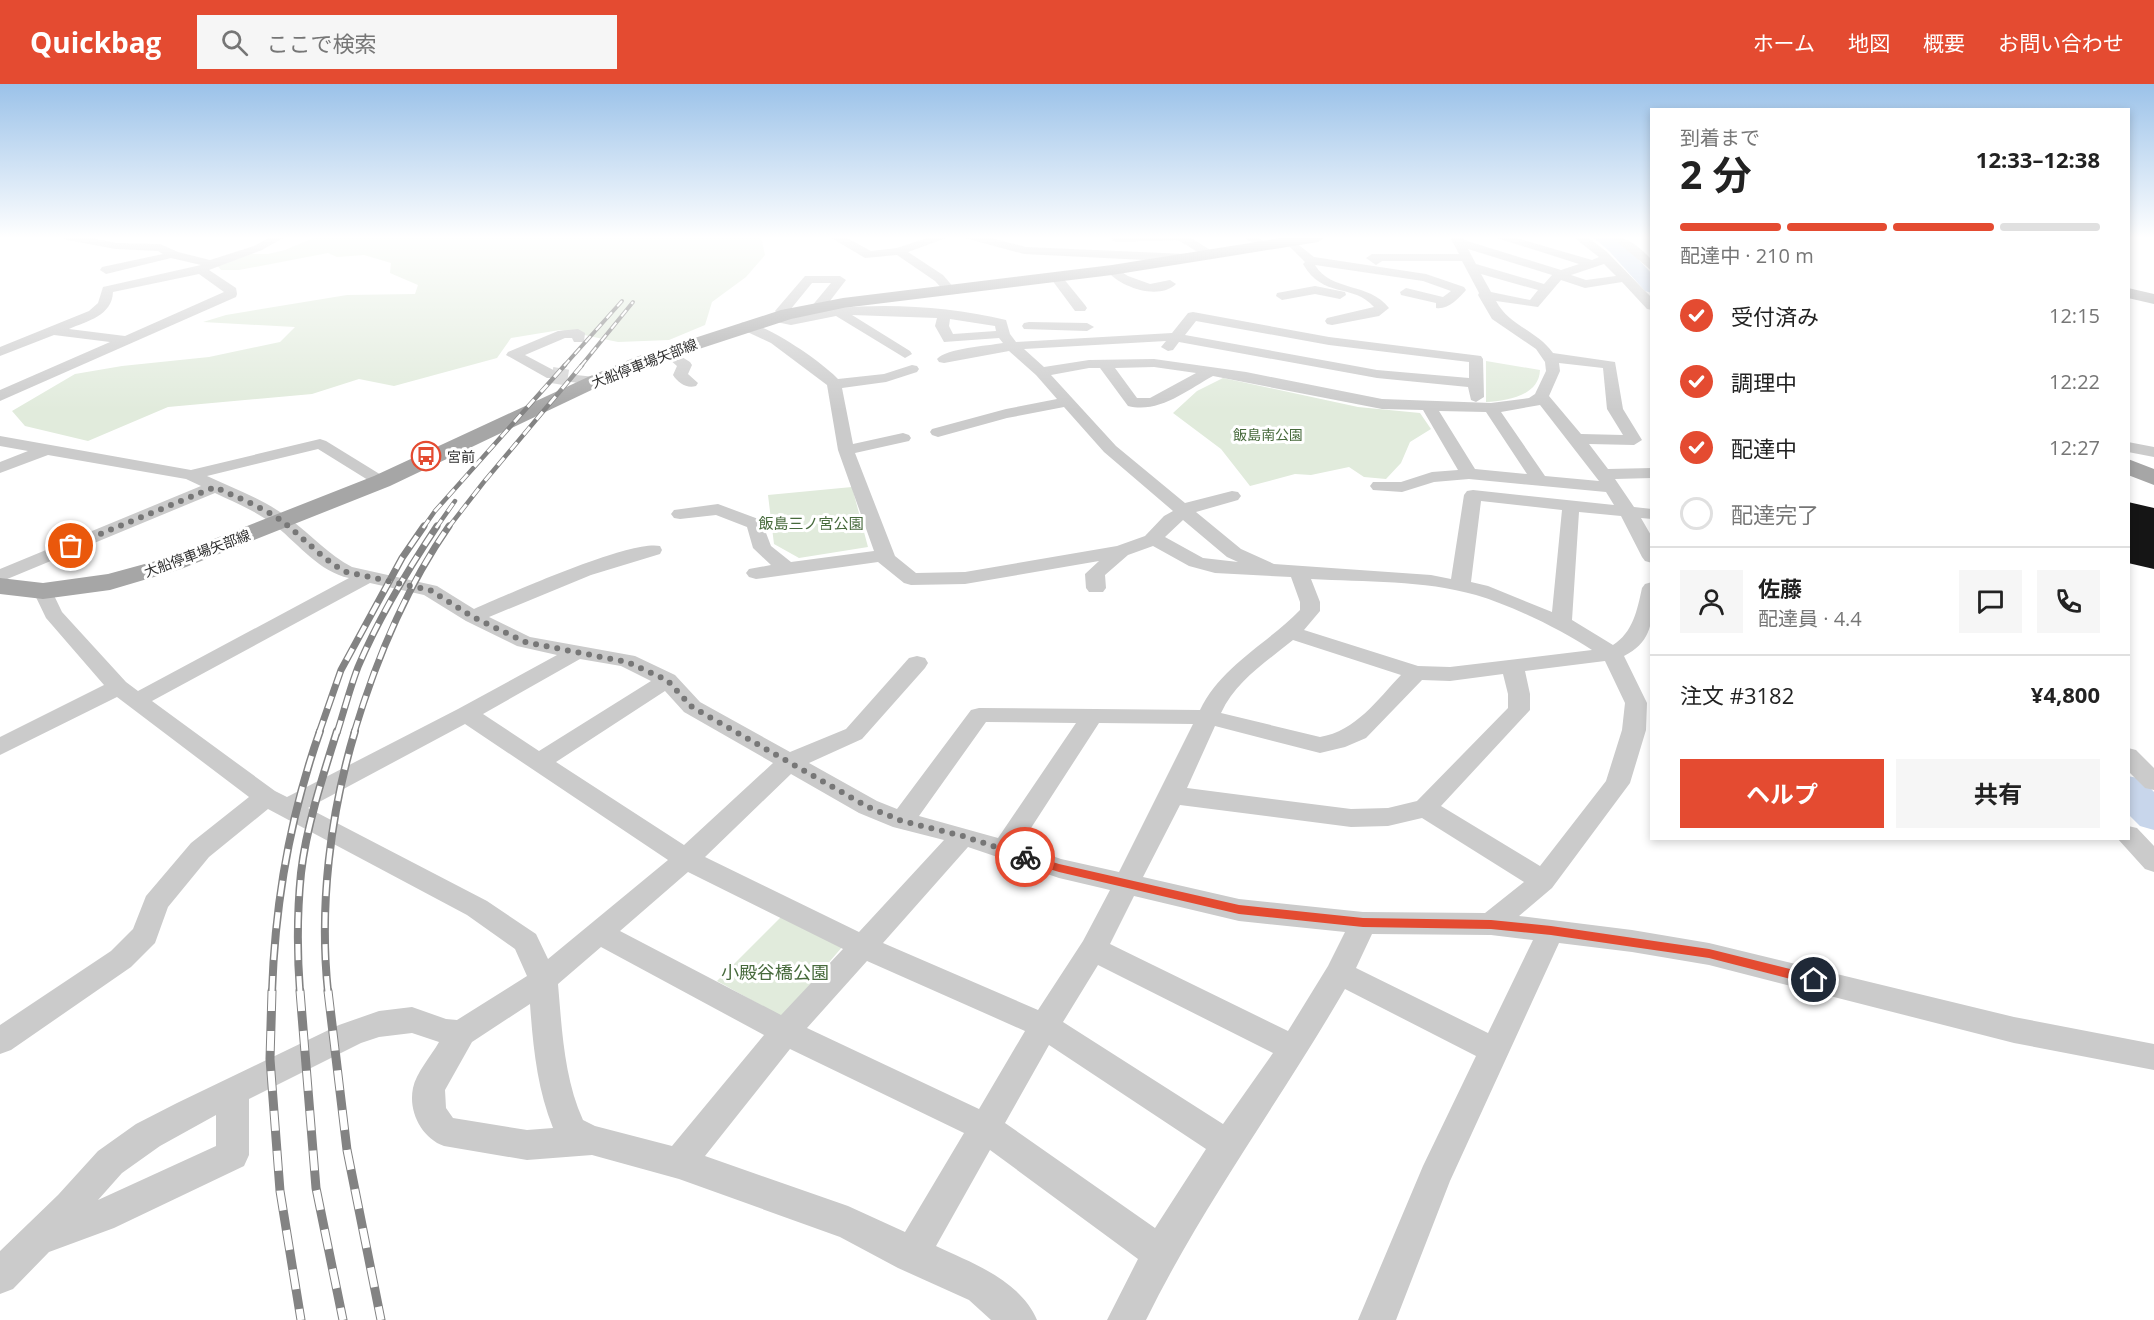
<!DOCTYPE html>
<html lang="ja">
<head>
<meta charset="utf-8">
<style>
  body { margin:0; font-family:"Open Sans","Noto Sans JP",sans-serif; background:#f6f6f6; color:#222; height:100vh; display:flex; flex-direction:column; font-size:22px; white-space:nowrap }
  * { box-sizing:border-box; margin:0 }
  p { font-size:20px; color:#767676 }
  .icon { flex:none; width:33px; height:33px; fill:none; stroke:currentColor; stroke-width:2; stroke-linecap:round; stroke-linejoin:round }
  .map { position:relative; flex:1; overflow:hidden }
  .sheet { position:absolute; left:1650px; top:24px; width:480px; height:732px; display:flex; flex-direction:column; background:#fff; border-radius:0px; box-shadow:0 3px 9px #0003 }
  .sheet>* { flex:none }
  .pin { position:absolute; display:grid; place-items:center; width:51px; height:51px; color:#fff; margin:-26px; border:3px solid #fff; border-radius:50%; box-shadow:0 2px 6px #0007 }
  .courier { position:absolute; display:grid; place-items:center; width:60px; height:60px; margin:-30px; border:4px solid #e44b31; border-radius:50%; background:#fff; color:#222; box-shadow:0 2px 8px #0007 }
  .overview em { font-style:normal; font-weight:700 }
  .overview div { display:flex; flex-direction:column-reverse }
  .overview { display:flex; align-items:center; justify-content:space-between; height:102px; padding:0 30px }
  h1 { font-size:39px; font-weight:700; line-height:45px }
  .bar { display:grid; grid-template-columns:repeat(4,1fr); gap:9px 6px; align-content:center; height:72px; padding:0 30px }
  .bar i { height:8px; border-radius:4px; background:#e0e0e0 }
  .bar .current { background:#e44b31 }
  .bar p { grid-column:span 4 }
  .line { display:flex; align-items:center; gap:15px; padding:0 30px; border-top:2px solid #e0e0e0 }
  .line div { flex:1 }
  .round { display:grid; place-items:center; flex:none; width:63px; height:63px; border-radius:0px; background:#f6f6f6 }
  ol { padding:0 30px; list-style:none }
  li { display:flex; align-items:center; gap:18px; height:66px }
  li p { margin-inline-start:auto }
  li .icon { padding:6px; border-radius:50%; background:#e44b31; color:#fff; stroke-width:4 }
  li:last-child { color:#767676 }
  li i { width:33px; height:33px; border:3px solid #e0e0e0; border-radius:50% }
  .cta { display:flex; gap:12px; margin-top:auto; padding:12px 30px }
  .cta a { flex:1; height:69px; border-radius:0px; background:#e44b31; color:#fff; font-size:24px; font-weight:700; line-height:69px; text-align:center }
  .cta a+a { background:#f6f6f6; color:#222 }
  header { display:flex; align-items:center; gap:36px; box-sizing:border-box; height:84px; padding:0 30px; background:#e44b31; color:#fff }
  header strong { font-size:28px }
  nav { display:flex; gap:33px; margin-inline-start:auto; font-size:21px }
  .search { width:420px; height:54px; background:#f6f6f6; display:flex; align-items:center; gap:15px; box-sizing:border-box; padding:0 21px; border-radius:0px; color:#767676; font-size:22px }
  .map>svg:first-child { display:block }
  .green { fill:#e1ebdc }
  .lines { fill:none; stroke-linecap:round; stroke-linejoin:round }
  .river { fill:#c8d6eb; fill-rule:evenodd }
  .building { fill:#151515 }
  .minor-tunnel { stroke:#d5d5d5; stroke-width:16; stroke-dasharray:16 8; stroke-linecap:butt }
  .minor { fill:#cbcbcb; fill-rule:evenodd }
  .major { fill:#a6a6a6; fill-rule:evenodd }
  .rail-far4-casing { stroke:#838383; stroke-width:4 }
  .rail-far3-casing { stroke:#838383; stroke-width:4.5 }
  .rail-far2-casing { stroke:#838383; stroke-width:7 }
  .rail-far1-casing { stroke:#838383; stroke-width:8 }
  .rail-casing { stroke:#838383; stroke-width:9 }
  .rail-far4 { stroke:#fff; stroke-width:2; stroke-dasharray:8; stroke-linecap:butt }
  .rail-far3 { stroke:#fff; stroke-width:3; stroke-dasharray:10; stroke-linecap:butt }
  .rail-far2 { stroke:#fff; stroke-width:4.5; stroke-dasharray:13; stroke-linecap:butt }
  .rail-far1 { stroke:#fff; stroke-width:5; stroke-dasharray:16; stroke-linecap:butt }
  .rail { stroke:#fff; stroke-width:7; stroke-dasharray:20; stroke-linecap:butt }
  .route { fill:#e44b31 }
  .done { stroke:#777; stroke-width:6; stroke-dasharray:0 10.8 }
  .labels { text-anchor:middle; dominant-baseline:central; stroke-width:6; stroke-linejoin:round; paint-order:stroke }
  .far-street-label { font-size:14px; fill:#2e2e2e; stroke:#fff }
  .far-park-label { font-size:14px; fill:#476a3c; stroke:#fff }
  .far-poi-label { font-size:14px; fill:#2e2e2e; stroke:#fff; text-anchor:start }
  .park-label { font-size:15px; fill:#476a3c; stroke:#fff }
  .near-park-label { font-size:18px; fill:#476a3c; stroke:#fff }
</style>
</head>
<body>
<header>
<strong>Quickbag</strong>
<div class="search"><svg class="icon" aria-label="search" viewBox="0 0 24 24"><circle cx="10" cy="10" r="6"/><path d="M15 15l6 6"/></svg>ここで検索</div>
<nav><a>ホーム</a><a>地図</a><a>概要</a><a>お問い合わせ</a></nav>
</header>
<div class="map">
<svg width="2154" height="1236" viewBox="0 0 2154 1236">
  <rect width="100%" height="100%" fill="#fff"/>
  <!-- green -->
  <path class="green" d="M316,153H761L765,171L746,193L712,218L705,241L669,256L618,258L560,246L511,254L497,274L394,302L359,295L312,310L168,323L88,357L25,342L12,327L75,290L122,282L209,273L280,258L295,243L203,238L226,231L347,211L415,210L418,201L390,189L391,179L364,171L337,173L328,169L239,186H221L217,181L249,170H268L285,166Z
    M1486,277L1540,286C1539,312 1507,317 1486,318Z
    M1223,294L1358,323L1420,329L1431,345L1410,358L1401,379L1386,395L1364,393L1349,383L1311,391L1295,390L1250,402L1221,365L1173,329L1197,307Z
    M852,403L868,463L799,474L774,460L768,411Z
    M784,830L843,862L782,933L717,897Z"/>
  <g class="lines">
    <!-- river -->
    <path class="river" d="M1593,153H1614L1624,160L1652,190V209L1645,207L1610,168Z
      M2128,692L2142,695L2154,708V746L2140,742L2128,730Z"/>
  </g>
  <!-- building -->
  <path class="building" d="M2128,418L2154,424V485L2128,479Z"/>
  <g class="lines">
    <!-- minor-tunnel -->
    <path class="minor-tunnel" d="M552,291L576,295"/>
    <!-- minor -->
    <path class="minor" d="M61,153H87L116,159L160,160L178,168L210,176L254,162L270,153H285L262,166L209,186L236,204L237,210L236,213L0,317V306L110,258L54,251L0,272V263L89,227L98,219L103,203L201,181L171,174L106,190L100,186L102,183L163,170L158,167L116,165L67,156ZM199,190L224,208L125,252L69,245C87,237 112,232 113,208Z
      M830,153H845L871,167L897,164L930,153H949L908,168L943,191L955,205L953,208H945L935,197L897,171L865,174Z
      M961,153H988L1026,163L1186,170L1192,174L1186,178L1024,170Z
      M1112,153H1190L1216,170L1214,173H1206L1178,156L1117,158L1113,157Z
      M1243,153H1258L1270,162L1264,165Z
      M1450,153H1462L1464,156L1561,186L1579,180L1494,153H1513L1592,176L1599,173L1573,153H1587L1606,167L1652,214V226L1647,225L1622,198L1585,204L1561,196L1538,223L1496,217C1509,242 1537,246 1553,269L1615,278L1623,325L1642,356L1634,361L1589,360L1608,385L1652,384V394L1615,395L1634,423L1652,425V435L1641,434L1652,453V479L1645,477L1642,473L1621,432L1579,428L1572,536L1613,561C1633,548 1637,527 1642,504L1645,500L1652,498C1652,530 1657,555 1624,572L1647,619L1646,646L1630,699L1552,804L1519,832L1632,846L1709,859L2014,933L2154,960V986L2014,959L1709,881L1632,868L1559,859L1450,1097L1396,1236H1358L1423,1082L1476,972L1345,905C1280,1017 1203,1120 1146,1236H1107L1138,1175L990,1066L936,1162C972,1179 1020,1196 1037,1236H991L969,1216L898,1184L840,1153L679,1095L592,1071L527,1076L444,1062C422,1054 408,1028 413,1004C416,989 431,972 439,958L412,949L379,953L361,959L249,1015V1071L244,1082L114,1144L49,1168L13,1205L0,1210V1167L58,1111L98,1067L136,1040L177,1019L339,941L379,927L412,923L446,935L457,936L527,892L515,865L467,831L268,725L209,773L168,823L155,859L131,883L11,966L0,970V941L111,867L133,845L146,812L191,759L249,713L117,613L0,671V653L104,601L46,534L33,507L36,503H50L62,528L126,598L138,607L349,494C320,488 299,461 277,443C258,428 236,419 215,409L0,498V485L201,402L186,395L48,371L0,389V378L28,367L0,362V352L191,386L320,355L326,357L391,397L388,401H376L318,365L207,392C235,405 265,416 290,435C311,451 329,471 352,483L437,502L474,525C506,511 631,455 660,462L662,466L660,470L591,491L489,533L530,553L635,572L675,591L700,618L790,668L846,645L909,574L917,572L925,574L928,579L925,584L862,655L809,679L877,717L897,725L971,626L979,624L1200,626C1221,582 1267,560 1300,526V518L1291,493L1215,489L1189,482L1153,462L1128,471L1105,491L1106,504L1103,508H1089L1086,504L1085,490L1099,477L965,500L911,501L904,499L878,478L756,495L749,493L746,489L749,485L771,481L753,464L747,443L716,431L680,435L674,434L671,430L674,426L718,420L761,436L771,462L791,478L874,467L838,366L827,301L771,259L741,245L739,242L741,239C760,234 825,280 838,295L884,290L912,281L917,282L919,285L917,288L886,298L842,304L853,360L903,349L909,351L911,354L909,357L855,369L895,472L916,489L965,488L1117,462L1145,452L1164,432L1173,427L1104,368L1064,323L1007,334L938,353L932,351L930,348L932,345L1006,325L1057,315L1036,291L1009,267L944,279L939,278L937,275C947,264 987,262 1003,259L999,254L944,258L935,242L937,234L852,231L910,267L912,270L905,274L836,232L791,241L771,237L769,234L771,231H779L775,227L805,192H840L846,196L823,226L818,227L811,223L831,199H812L790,226L794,230L792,232C808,231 822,225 838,224C892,219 953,223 1006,236L1010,250L1016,258L1172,249L1188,229L1193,228L1329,253L1481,272L1483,275L1484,313L1476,318L1471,316L1468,303L1377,294L1179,258L1173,266L1168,267L1161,263L1166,257L1024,265L1044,283L1089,276L1154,275L1246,288L1382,315L1491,319L1529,314L1535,310L1546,287L1545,278L1536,265L1492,235L1478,211L1479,209L1462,177H1382L1376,181L1366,174L1372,170H1459ZM1468,165L1552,191L1544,200L1476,180ZM1604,180L1616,192L1586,196L1571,191ZM1481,190L1538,206L1530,216L1491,208ZM950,235L995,242L996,247L953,250L949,242ZM1196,237L1329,261L1469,278V294L1377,286L1185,251ZM1559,279L1603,284L1607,325L1623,351L1581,350L1549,312L1560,287ZM1154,283L1196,289L1150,314H1137L1115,284ZM1089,284H1100L1128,322C1159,330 1187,306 1213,292L1382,325L1423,326L1458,386L1432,388L1401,398H1373L1370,402L1373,406L1402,408L1434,398L1469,395L1606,408L1614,421L1473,406L1467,407L1464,411L1451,495L1431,491L1274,480L1241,465L1196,428L1238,416L1241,412L1238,408L1232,407L1185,419L1116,362L1051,291ZM1540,321L1599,397L1545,392L1501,328ZM1439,327L1486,328L1527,390L1475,385ZM1481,417L1562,426L1552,528L1488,502L1471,498ZM1183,436L1227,473L1238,478L1203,474L1165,453ZM1311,495C1365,498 1424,496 1476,511C1513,522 1560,545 1592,566L1450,583L1418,582L1304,546L1320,527V518ZM370,499L424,511L466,537L517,562L557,571L458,625L287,713L275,707L152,617ZM1293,556L1401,591C1377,616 1356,647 1320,653L1221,629C1236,597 1266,578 1293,556ZM580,575L621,582L651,597L539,667L483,630ZM1605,577L1625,619L1622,646L1606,697L1540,782L1441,722L1530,626V610L1525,587ZM1503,590L1508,610V624L1417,717L1388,724L1351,725L1187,704L1215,642L1320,669L1345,663L1366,654L1422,596L1450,597ZM665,607L684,628L773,679L684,761L556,678ZM986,638L1076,639L998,754L919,732ZM1099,639L1193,640L1119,788L1061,775L1020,761ZM465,640L668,776L548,875L536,850L487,817L308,724ZM791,690L859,729L893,743L944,756L859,848L705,773ZM1180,721L1351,743L1388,742L1422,734L1524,798L1485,829L1363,828L1239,815L1143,793ZM968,763L1059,794L1110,806L1083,857L1038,926L883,859ZM688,788L843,865L781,931L620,847ZM1134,812L1239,837L1345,848L1328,882L1288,947L1110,860ZM1372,850L1491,851L1533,856L1488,949L1356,884ZM601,863L764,951L672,1062L595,1042L583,1036C564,994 562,946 558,900ZM867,877L1025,947L979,1025L807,944ZM1098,881L1273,969L1223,1040L1063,938ZM530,920C533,962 537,1004 553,1044L527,1046L453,1034L446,1024L445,1006L472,958ZM1049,961L1206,1065L1155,1144L1005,1039ZM790,965L964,1049L905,1148L848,1122L705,1072ZM216,1031V1062L98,1116L122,1089L160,1062Z
      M1611,153C1630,153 1639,163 1652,176V187Z
      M1291,155L1314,173L1426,190L1464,203L1466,206C1459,214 1448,226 1436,224V219L1401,211L1400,208L1406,204L1443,213L1451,207L1423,197L1315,181C1331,208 1369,198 1389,224L1379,232L1332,241L1327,240L1325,237L1327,234L1374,223C1353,199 1323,215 1303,180L1305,178L1285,158Z
      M1112,182L1128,192L1150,200L1170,196L1176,200C1158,217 1120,203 1106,186Z
      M1055,188L1059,189L1085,221L1087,224L1085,227H1075L1049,192Z
      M1315,202L1345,208L1346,211L1340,215L1315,210L1282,216L1276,212L1277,209Z
      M1029,238L1087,239L1094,243L1087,247L1024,245L1022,242L1024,239Z
      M578,245L585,249L584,258H574L572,254H565L525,271L557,288L559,291L557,294H547L506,271L508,268L558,247Z
      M669,265L690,278L692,281L688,290L698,299L696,302C687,305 678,299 673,291L677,282L662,269Z
      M576,291L595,293L602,297L595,301L571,298L569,295Z
      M2128,358L2154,363V373L2128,368Z
      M2128,664L2136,666L2154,684V706L2145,704L2128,687Z
      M2128,742L2137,744L2154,762V788L2145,785L2117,754H2128Z"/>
    <!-- major -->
    <path class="major" d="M1287,153H1325L1318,158L1112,191L843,224L791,235L650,281L602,301L390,402L181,485L110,506L73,511L43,515L0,510V494L43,499L108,490L163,475L374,392L588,293L636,273L781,226L843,214L1112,181Z
      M2128,204L2154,210V220L2128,214Z
      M2128,375L2154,385V401L2128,391Z"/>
    <!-- rail-far4 casing -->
    <g class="rail-far4-casing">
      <path id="rail-far4" d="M564,282L622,217
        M581,282L633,218"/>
    </g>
    <!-- rail-far3 casing -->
    <g class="rail-far3-casing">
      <path id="rail-far3" d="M423,444L435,427L565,281
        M436,444L455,417
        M448,444L483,399L582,281"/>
    </g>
    <!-- rail-far2 casing -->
    <g class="rail-far2-casing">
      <path id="rail-far2" d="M319,649L341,586L402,474L424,442
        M337,649C344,627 350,604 358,583C379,533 407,487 437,442
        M354,649C376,576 405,505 449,442"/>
    </g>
    <!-- rail-far1 casing -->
    <g class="rail-far1-casing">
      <path id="rail-far1" d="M272,908C275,819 290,732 320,647
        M300,908C297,869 297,829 301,789C306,744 323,691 337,647
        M328,908C319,823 330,730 355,647"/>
    </g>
    <!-- rail casing -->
    <g class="rail-casing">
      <path id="rail" d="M272,907L270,975L280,1107L301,1236
        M300,907L316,1104L343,1236
        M328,907L347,1066L381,1236"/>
    </g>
    <!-- rail-far4 -->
    <use href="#rail-far4" class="rail-far4"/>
    <!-- rail-far3 -->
    <use href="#rail-far3" class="rail-far3"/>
    <!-- rail-far2 -->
    <use href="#rail-far2" class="rail-far2"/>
    <!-- rail-far1 -->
    <use href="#rail-far1" class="rail-far1"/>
    <!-- rail -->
    <use href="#rail" class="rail"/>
  </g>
  <!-- sky -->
  <linearGradient id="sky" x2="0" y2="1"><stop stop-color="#9bc2e9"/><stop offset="0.47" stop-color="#fff"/><stop offset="1" stop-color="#fff" stop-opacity="0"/></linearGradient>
  <rect width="2154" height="326" fill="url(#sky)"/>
  <!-- route -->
  <path class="route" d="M1025,769L1059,780L1239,821L1363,834L1491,836L1551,842L1709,865L1814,891L1820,896L1814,901L1709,874L1551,851L1491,845L1363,843L1239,830L1059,788L1021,776V771Z"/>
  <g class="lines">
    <!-- done -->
    <path class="done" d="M71,462L215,403C238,414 263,423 283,438C304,454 322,475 346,488L430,506L473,533L525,558L627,578L667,596L692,623L868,723L902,737L963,752L1025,773"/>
  </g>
  <!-- icons -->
  <defs>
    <g id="bus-ring" transform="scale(1.5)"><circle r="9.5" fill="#fff" stroke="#e44b31" stroke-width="1.5"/><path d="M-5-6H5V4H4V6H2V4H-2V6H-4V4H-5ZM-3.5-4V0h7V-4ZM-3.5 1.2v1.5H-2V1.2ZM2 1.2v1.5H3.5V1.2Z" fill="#e44b31"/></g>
  </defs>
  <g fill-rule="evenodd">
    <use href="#bus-ring" x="426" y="372"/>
  </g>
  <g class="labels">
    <!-- far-street labels -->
    <g class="far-street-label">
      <text transform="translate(644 279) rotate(-21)">大船停車場矢部線</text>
      <text transform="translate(197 469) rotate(-20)">大船停車場矢部線</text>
    </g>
    <!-- far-park labels -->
    <g class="far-park-label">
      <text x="1268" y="350">飯島南公園</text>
    </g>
    <!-- far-poi labels -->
    <g class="far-poi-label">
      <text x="447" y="372">宮前</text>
    </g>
    <!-- park labels -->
    <g class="park-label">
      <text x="811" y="439">飯島三ノ宮公園</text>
    </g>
    <!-- near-park labels -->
    <g class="near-park-label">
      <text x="775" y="888">小殿谷橋公園</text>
    </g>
  </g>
</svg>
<div class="pin" style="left:71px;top:462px;background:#ea580c"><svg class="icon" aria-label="bag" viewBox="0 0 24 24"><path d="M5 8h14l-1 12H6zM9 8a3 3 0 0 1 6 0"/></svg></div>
<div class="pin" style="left:1814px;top:896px;background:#1f2937"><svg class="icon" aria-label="home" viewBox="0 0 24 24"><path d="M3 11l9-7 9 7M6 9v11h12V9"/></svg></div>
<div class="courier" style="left:1025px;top:773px"><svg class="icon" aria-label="bike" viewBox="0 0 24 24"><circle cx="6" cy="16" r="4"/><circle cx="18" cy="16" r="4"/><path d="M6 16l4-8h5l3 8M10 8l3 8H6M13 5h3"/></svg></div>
<section class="sheet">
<div class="overview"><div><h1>2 分</h1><p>到着まで</p></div><em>12:33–12:38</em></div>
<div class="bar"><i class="current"></i><i class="current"></i><i class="current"></i><i></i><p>配達中 · 210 m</p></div>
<ol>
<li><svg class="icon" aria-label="check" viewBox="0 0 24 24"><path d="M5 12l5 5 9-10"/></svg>受付済み<p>12:15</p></li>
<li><svg class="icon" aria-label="check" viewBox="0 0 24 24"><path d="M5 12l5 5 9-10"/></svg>調理中<p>12:22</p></li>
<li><svg class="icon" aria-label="check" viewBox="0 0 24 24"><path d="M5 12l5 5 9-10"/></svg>配達中<p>12:27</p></li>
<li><i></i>配達完了</li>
</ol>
<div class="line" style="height:108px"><a class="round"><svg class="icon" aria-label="person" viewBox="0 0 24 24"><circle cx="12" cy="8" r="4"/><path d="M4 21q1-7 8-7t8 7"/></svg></a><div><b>佐藤</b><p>配達員 · 4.4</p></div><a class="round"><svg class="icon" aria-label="chat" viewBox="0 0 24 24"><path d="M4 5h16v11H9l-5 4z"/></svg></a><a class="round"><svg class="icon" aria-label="phone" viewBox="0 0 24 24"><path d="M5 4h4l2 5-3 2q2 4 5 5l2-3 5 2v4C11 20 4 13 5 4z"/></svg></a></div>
<div class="line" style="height:78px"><div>注文 #3182</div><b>¥4,800</b></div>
<div class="cta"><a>ヘルプ</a><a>共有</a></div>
</section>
</div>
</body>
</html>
